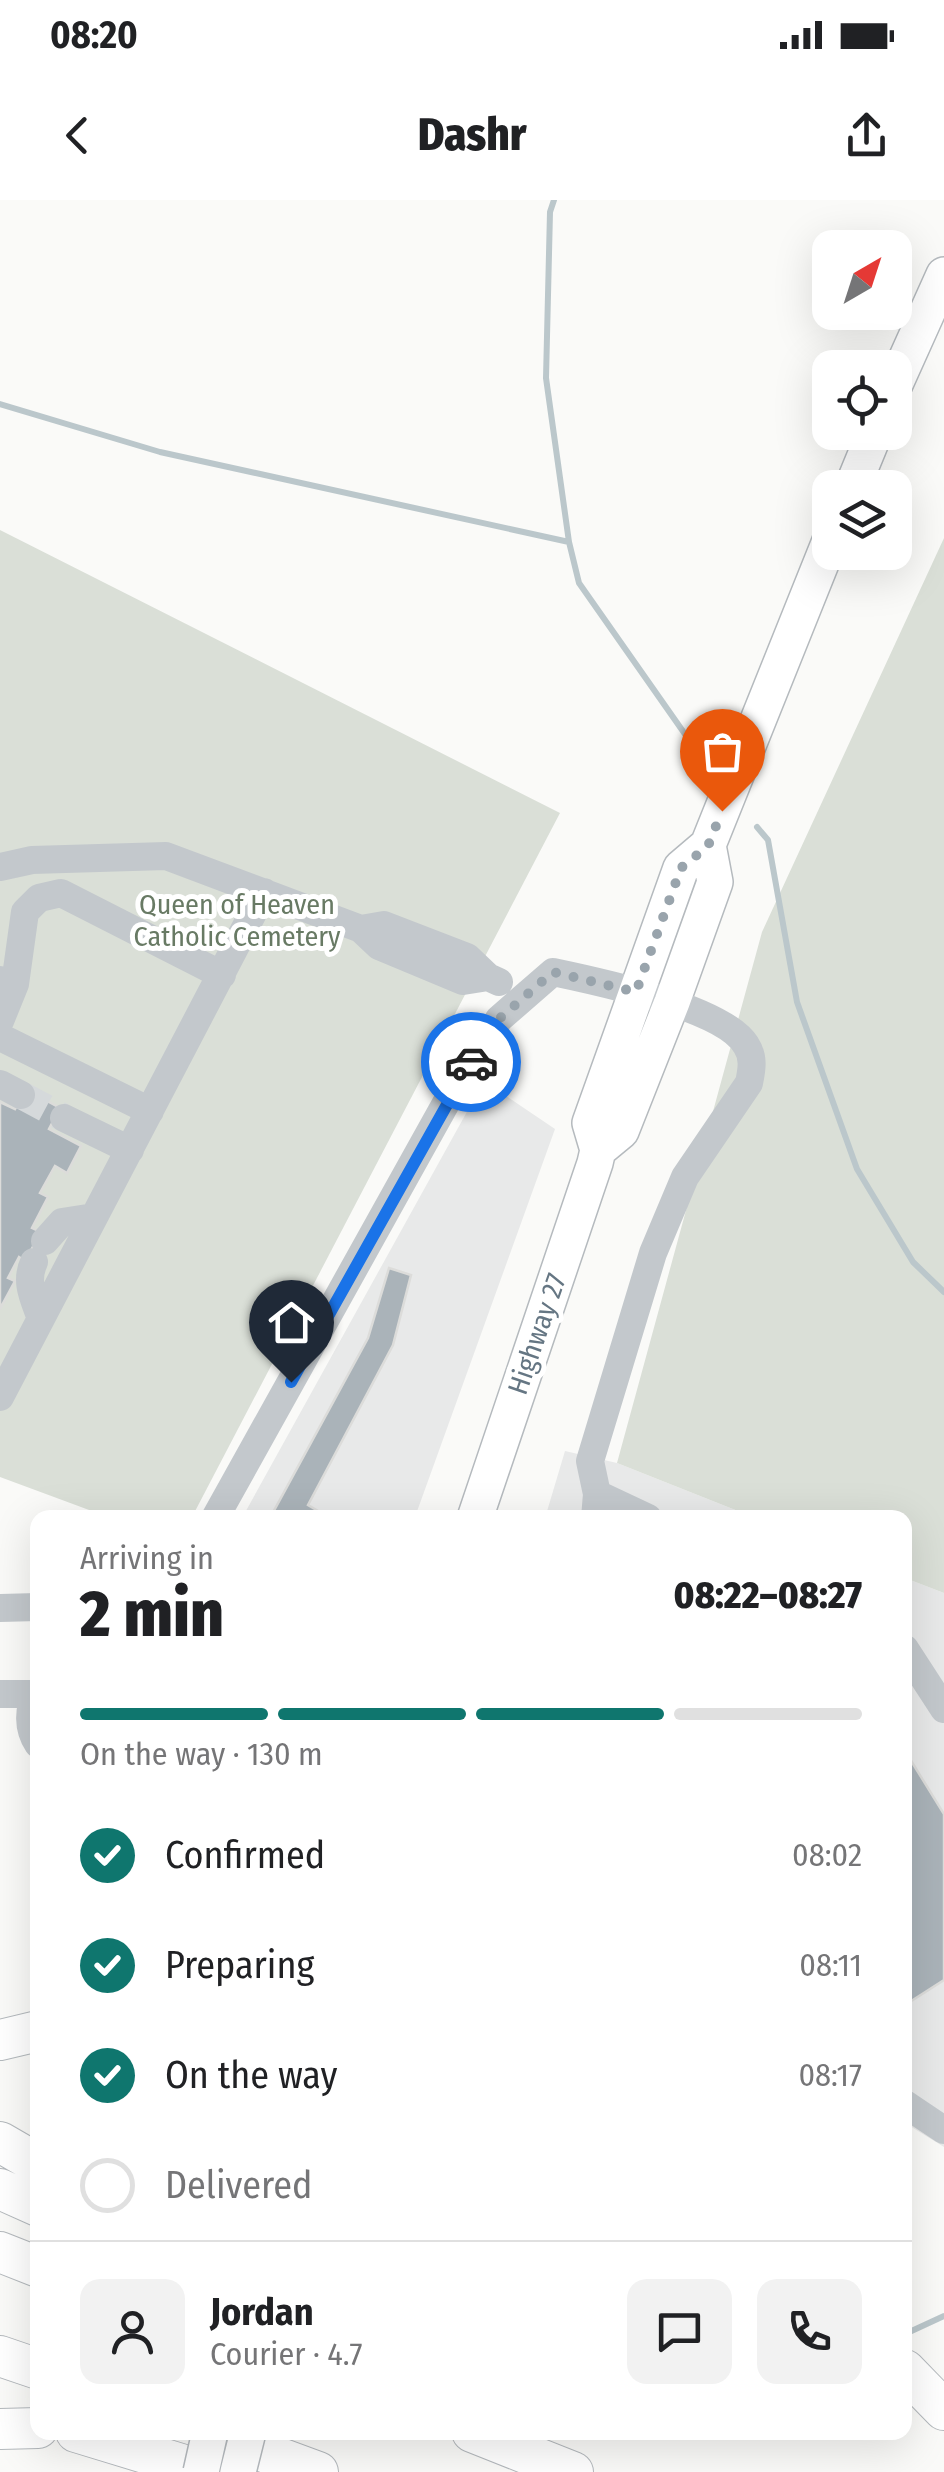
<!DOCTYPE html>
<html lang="en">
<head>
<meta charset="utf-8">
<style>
  body { margin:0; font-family:"Fira Sans Condensed",sans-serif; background:#f2f2f2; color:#202124; height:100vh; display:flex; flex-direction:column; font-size:38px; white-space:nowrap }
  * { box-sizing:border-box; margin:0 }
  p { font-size:32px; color:#757577 }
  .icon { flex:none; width:55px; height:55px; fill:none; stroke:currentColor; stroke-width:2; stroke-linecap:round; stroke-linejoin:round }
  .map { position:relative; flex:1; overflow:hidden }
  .sheet { position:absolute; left:30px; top:1310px; width:882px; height:930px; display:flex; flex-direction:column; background:#fff; border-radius:20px; box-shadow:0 10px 40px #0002 }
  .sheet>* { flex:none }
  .needle { width:65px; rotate:39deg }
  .fabs { position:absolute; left:812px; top:30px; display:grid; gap:20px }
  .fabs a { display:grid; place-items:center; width:100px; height:100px; border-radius:20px; background:#fff; box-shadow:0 10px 40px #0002; font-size:50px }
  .pin { position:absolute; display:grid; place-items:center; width:85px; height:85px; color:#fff; margin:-102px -42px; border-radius:50% 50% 50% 0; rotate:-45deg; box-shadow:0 0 10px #0007 }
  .pin .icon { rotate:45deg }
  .courier { position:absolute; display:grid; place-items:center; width:100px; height:100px; margin:-50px; border:8px solid #1a73e8; border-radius:50%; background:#fff; color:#222; box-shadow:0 2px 12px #0007 }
  .summary em { font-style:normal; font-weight:800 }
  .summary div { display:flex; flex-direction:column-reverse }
  .summary { display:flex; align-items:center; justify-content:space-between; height:170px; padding:0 50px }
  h1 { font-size:65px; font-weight:800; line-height:75px }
  .bar { display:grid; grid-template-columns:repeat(4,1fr); gap:15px 10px; align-content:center; height:120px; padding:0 50px }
  .bar i { height:12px; border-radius:8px; background:#e0e0e0 }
  .bar .selected { background:#0f766e }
  .bar p { grid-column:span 4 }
  .line { display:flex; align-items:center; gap:25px; padding:0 50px; border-top:2px solid #e0e0e0 }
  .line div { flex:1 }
  .round { display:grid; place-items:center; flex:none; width:105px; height:105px; border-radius:20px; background:#f2f2f2 }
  ol { padding:0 50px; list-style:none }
  li { display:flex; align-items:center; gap:30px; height:110px }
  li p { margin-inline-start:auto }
  li .icon { padding:10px; border-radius:50%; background:#0f766e; color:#fff; stroke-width:4 }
  li:last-child { color:#757577 }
  li i { width:55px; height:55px; border:5px solid #e0e0e0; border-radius:50% }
  .status { display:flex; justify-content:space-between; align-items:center; height:70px; padding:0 50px; background:#fff; direction:ltr }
  .status svg { height:28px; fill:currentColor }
  header { display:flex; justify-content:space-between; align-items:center; height:130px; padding:0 50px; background:#fff; font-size:45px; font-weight:800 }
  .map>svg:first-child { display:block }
  .built { fill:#e8e9e9 }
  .green { fill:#dadfd7 }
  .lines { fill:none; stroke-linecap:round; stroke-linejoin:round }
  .stream { stroke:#bbc7cb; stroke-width:6 }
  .building { fill:#aab3b9; stroke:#dcdcda; stroke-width:2.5 }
  .minor-tunnel { stroke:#d5d9db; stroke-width:28; stroke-dasharray:28 14; stroke-linecap:butt }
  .major-casing { stroke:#b5babe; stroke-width:38 }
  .highway-casing { stroke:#b4b9bd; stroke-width:42 }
  .minor { stroke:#c3c8cc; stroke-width:28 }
  .major { stroke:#fff; stroke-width:35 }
  .highway { stroke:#fff; stroke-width:40 }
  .major-bridge-casing { stroke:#b5babe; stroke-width:38; stroke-linecap:butt }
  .major-bridge { stroke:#fff; stroke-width:35 }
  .done { stroke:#99a4ac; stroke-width:10; stroke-dasharray:0 18 }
  .route { stroke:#1a73e8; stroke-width:12 }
  .labels { text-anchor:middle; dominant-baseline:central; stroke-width:10; stroke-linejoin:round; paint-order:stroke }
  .park-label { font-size:28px; fill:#687a64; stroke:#fff }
  .street-label { font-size:28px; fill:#657683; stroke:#fff }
</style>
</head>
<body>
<div class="status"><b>08:20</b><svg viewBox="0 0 49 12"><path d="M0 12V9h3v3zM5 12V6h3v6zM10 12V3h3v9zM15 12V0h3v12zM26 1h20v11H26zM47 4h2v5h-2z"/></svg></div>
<header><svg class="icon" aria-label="back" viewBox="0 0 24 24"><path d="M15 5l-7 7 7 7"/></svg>Dashr<svg class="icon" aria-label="share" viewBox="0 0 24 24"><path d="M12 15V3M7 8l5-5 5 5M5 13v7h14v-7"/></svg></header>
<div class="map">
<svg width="944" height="2272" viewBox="0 0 944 2272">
  <rect width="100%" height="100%" fill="#fafaf8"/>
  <!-- built -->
  <path class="built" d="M484,881L555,929L415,1317L242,1318Z
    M565,1251L617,1263L753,1317L545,1318Z
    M905,1378L944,1393V1947L905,1923Z"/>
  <!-- green -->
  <path class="green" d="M0,330L560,613L192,1317H108L0,1277Z
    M944,338V1393L905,1378V1318L753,1317L617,1263L762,732Z"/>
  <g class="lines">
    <!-- stream -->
    <path class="stream" d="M554,0L550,12L546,178L569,342L579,383L701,557
      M0,204L160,252L569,342
      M757,627L768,640L797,802L857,969L913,1062L944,1092
      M905,2134L944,2116"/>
  </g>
  <!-- building -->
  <path class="building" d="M25,889L60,908L49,929L81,946L67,973L55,966L40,993L48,997L32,1028L41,1032L25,1061L19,1057L8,1078L15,1081L0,1109V902L15,909Z
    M389,1068L411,1075L393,1145L308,1305L330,1318H270L368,1138Z
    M905,1551L944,1614V1780L905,1805Z"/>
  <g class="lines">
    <!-- minor-tunnel -->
    <path class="minor-tunnel" d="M21,895L64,918"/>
    <!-- major casing -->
    <g class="major-casing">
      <path id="major" d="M895,184L944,75
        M852,288L875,232
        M598,950L621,931L672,802L715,682L708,645
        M475,1318L595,963L598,950L590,923L681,668L708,645L830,341"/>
    </g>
    <!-- highway casing -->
    <g class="highway-casing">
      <path id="highway" d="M0,1840L38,1831
        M0,1942L38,1964
        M0,1989L38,2006
        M0,2052L38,2067
        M0,2156L38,2169
        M905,2170L944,2210
        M0,2229L38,2228
        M76,2232L207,2272
        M210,2232L318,2272
        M472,2232L573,2272"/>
    </g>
    <!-- minor -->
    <path class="minor" d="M0,667L32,660L166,656L361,729L379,746L463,781L488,777
      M361,729L384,725L467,757L488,777L499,782
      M0,780L15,784L25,712L39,698L61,693L222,775
      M0,821L15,784
      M0,837L150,911
      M0,884L21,895
      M64,918L130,950
      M45,1041L62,1022L94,1017
      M34,1062C25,1081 33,1097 40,1116
      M0,1197L264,692
      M597,1294L648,1318
      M215,1318L460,878L499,819L553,772C596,781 724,808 746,845C754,857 752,869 749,883L685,977L653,1053L590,1261L597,1294L595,1318
      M0,1408L38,1407
      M905,1449L944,1509
      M38,1493C27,1508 28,1529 38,1544
      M0,1494H36
      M905,1904L944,1930"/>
    <!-- major -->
    <use href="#major" class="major"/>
    <!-- highway -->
    <use href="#highway" class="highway"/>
    <!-- major-bridge casing -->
    <g class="major-bridge-casing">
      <path id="major-bridge" d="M201,2272L210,2232
        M238,2272L248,2232"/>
    </g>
    <!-- major-bridge -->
    <use href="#major-bridge" class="major-bridge"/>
  </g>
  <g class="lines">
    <!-- done -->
    <path class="done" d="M471,862L499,819L553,772L636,792L681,668L708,646L722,611"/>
    <!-- route -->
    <path class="route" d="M291,1182L471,862"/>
  </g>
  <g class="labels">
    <!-- park labels -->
    <g class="park-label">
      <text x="237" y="704">Queen of Heaven<tspan x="237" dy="32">Catholic Cemetery</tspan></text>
    </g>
    <!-- street labels -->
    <g class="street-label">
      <text transform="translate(537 1134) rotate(-71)">Highway 27</text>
    </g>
  </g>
</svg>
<div class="fabs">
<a><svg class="needle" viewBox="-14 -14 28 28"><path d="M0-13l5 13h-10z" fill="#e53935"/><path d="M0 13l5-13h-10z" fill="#757577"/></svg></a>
<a><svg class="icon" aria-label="locate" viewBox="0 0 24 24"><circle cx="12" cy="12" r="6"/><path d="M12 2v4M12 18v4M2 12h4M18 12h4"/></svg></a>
<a><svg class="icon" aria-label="layers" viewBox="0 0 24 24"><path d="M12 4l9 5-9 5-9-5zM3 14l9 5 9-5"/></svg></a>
</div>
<div class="pin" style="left:722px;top:611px;background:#ea580c"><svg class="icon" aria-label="bag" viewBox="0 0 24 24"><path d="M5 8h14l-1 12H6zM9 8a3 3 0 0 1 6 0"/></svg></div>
<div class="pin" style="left:291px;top:1182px;background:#1f2937"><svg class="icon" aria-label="home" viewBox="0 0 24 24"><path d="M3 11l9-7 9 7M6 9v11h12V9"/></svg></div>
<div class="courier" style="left:471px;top:862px"><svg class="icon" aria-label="car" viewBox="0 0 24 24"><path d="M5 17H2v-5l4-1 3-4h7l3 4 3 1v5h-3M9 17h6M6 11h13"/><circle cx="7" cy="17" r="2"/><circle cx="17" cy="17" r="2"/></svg></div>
<section class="sheet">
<div class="summary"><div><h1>2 min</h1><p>Arriving in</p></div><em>08:22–08:27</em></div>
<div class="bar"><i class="selected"></i><i class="selected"></i><i class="selected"></i><i></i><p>On the way · 130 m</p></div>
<ol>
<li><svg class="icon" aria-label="check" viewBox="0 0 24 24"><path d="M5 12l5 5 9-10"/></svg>Confirmed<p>08:02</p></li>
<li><svg class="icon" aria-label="check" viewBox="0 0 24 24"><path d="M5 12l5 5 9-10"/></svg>Preparing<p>08:11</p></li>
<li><svg class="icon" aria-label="check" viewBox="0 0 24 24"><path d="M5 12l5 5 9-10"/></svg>On the way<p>08:17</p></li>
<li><i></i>Delivered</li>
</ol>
<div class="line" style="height:180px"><a class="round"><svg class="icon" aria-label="person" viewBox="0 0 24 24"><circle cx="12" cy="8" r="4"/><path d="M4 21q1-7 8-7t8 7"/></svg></a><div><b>Jordan</b><p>Courier · 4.7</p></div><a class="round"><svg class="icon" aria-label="chat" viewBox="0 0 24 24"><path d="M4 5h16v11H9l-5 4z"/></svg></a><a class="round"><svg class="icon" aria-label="phone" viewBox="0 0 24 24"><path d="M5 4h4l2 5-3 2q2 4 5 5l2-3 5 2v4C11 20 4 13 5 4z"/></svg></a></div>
</section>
</div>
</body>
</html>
